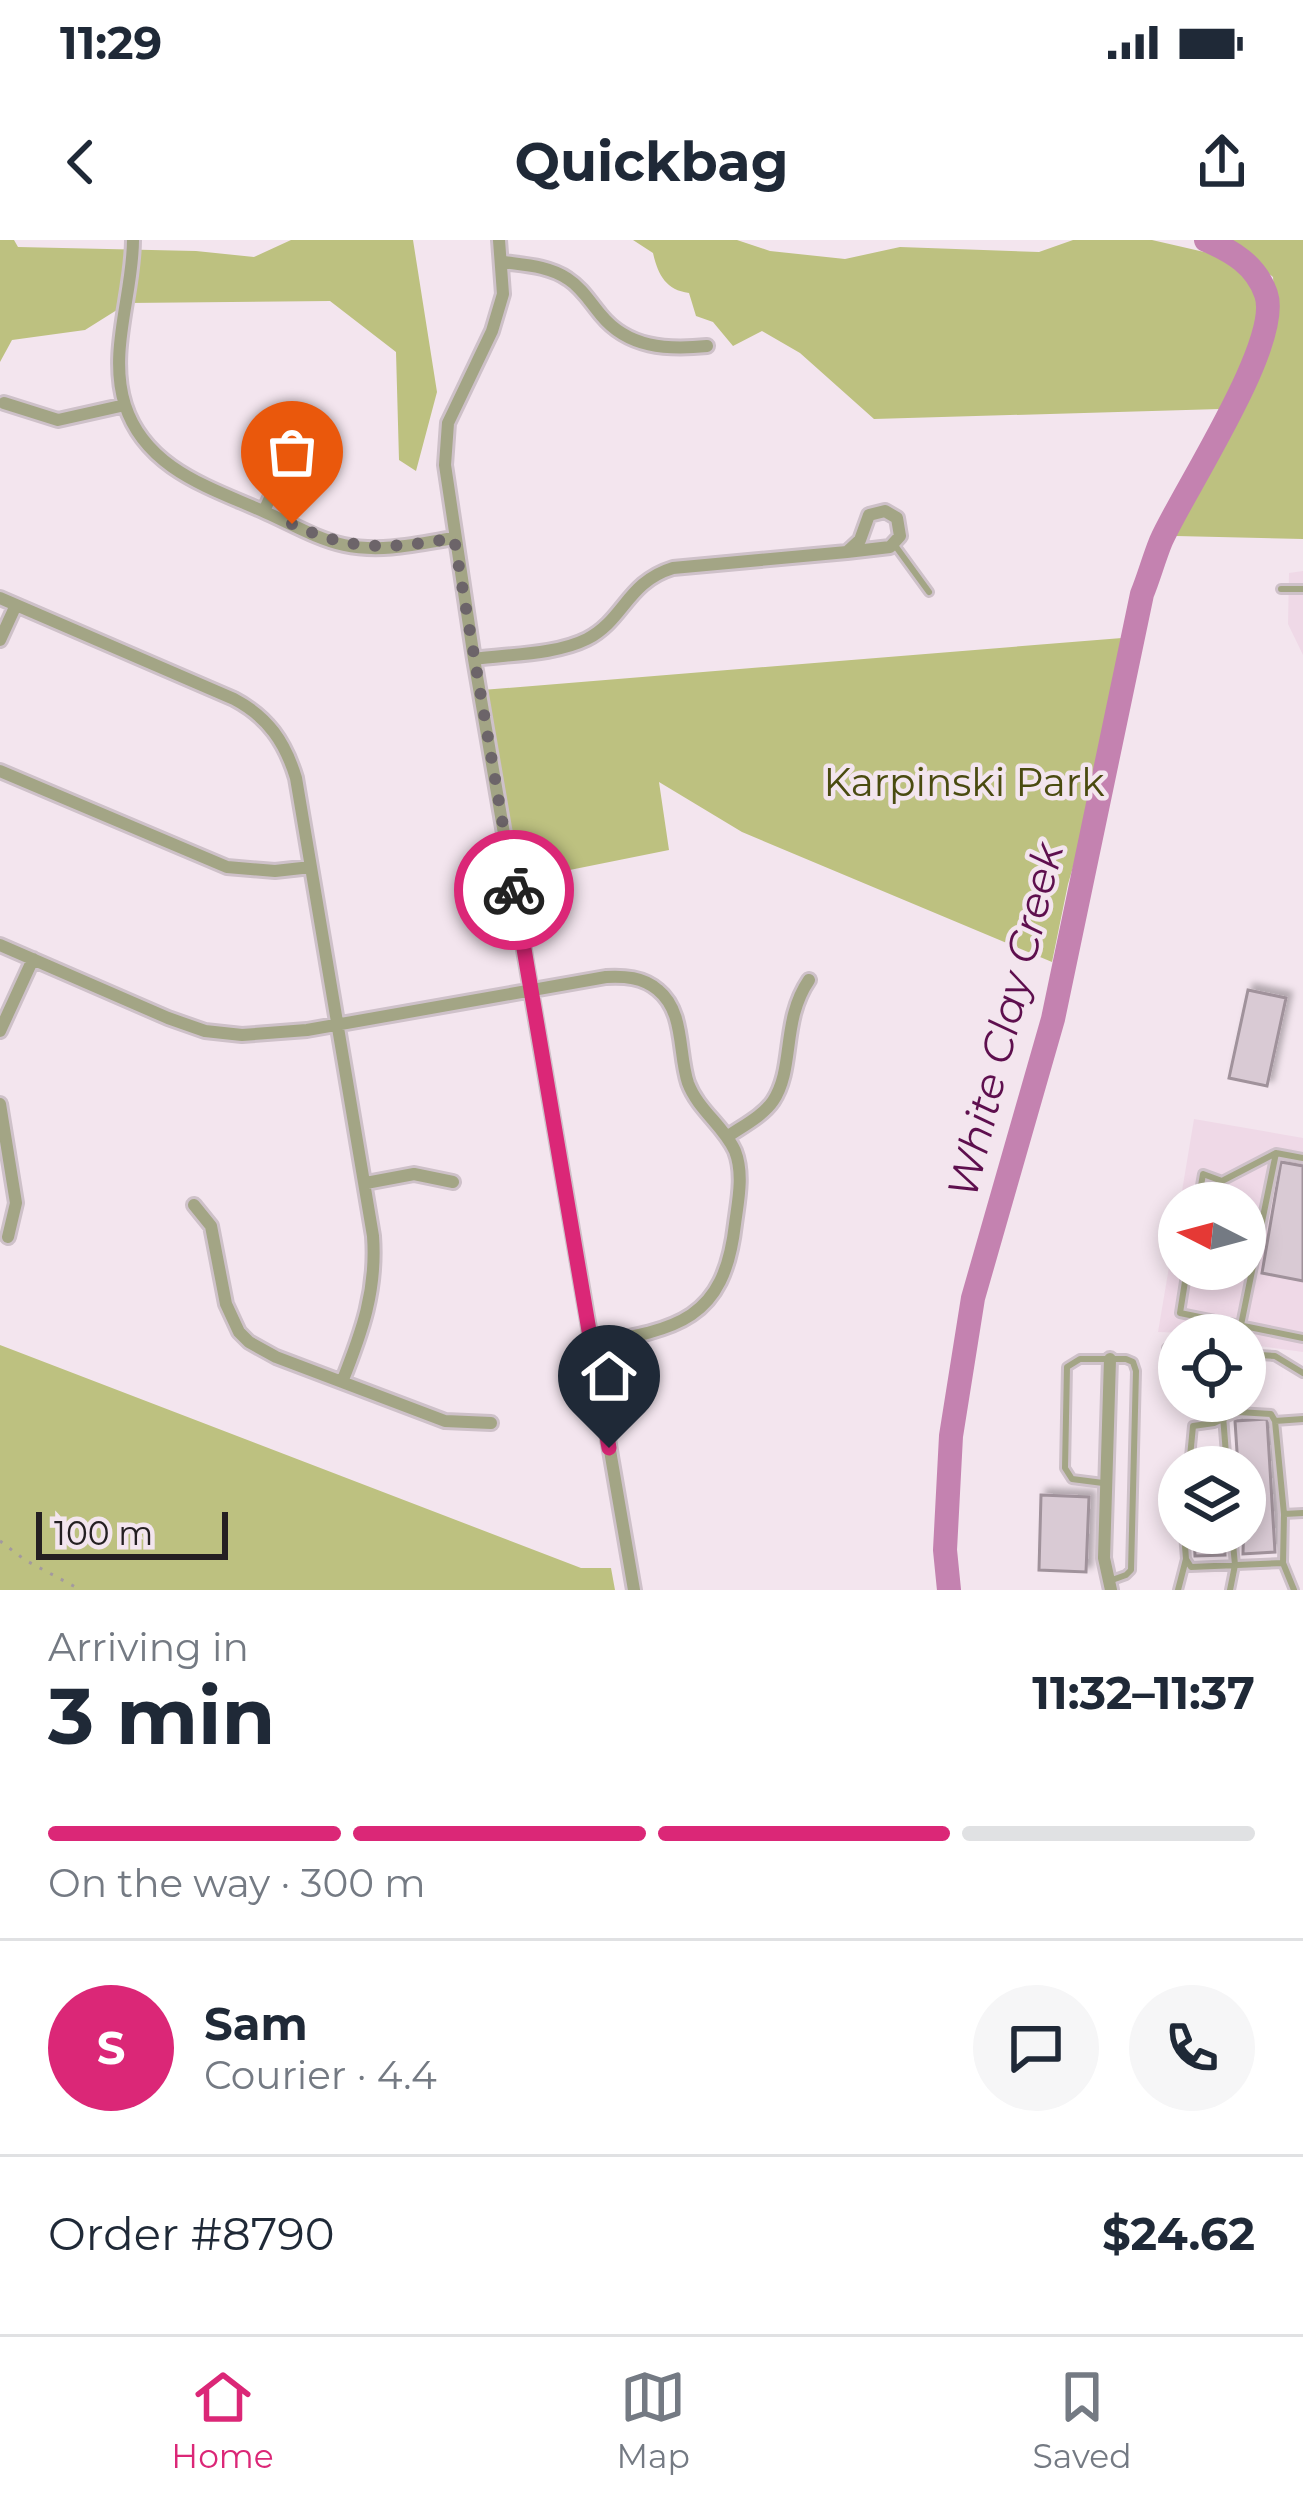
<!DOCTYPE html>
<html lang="en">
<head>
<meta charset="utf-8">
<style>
  body { margin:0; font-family:Montserrat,sans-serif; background:#f6f6f7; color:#1f2937; height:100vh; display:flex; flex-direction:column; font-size:45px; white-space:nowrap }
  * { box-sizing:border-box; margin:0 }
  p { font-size:39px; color:#747a83 }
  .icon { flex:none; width:66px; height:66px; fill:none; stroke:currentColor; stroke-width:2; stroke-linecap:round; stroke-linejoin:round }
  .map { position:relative; height:1350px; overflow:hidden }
  .details { display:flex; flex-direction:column; background:#fff; flex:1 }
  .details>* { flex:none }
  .needle { width:78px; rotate:276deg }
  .fabs { position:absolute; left:1158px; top:942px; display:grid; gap:24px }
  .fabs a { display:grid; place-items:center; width:108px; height:108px; border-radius:50%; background:#fff; box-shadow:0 6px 18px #0003; font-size:60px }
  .scale { position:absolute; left:36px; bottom:30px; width:192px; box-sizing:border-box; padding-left:12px; border:6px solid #241f22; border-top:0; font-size:33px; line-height:42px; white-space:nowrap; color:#241f22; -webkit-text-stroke:9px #f3e5ee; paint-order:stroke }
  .pin { position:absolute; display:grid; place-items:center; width:102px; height:102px; color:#fff; margin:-123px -51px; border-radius:50% 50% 50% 0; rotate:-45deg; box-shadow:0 0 12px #0007 }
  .pin .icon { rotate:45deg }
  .courier { position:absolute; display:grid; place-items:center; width:120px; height:120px; margin:-60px; border:9px solid #db2777; border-radius:50%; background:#fff; color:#222; box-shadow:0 3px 15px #0007 }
  .overview em { font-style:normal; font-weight:700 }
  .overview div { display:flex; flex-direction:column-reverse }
  .overview { display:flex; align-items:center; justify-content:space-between; height:204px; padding:0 48px }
  h1 { font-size:78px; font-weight:700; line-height:90px }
  .bar { display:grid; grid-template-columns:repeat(4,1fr); gap:18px 12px; align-content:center; height:144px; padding:0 48px }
  .bar i { height:15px; border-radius:9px; background:#e0e1e3 }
  .bar .selected { background:#db2777 }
  .bar p { grid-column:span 4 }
  .line { display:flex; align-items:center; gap:30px; padding:0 48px; border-top:3px solid #e0e1e3 }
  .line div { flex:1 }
  .round { display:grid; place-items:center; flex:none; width:126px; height:126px; border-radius:63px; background:#f6f6f7 }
  .status { display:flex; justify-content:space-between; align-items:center; height:84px; padding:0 60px; background:#fff; direction:ltr }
  .status svg { height:33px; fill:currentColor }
  header { display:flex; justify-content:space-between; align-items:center; height:156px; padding:0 48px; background:#fff; font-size:54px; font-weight:700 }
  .menu { display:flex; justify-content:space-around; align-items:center; height:168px; border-top:3px solid #e0e1e3; background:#fff; font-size:33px; color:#747a83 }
  .menu a { display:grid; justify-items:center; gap:6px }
  .menu .selected { color:#db2777 }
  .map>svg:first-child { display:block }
  .built { fill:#efd9e7 }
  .green { fill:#bdc180 }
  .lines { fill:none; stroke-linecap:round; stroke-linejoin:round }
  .river { stroke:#c482b0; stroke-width:24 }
  .building { fill:#d9cad4; stroke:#a0929b; stroke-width:3; filter:url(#shadow) }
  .lane-casing { stroke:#cec1c9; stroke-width:12 }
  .street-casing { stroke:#cec1c9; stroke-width:18 }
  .path { stroke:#a3999f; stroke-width:3; stroke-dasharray:3 9; stroke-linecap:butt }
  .lane { stroke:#a3a585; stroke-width:6 }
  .street { stroke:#a3a585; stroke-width:12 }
  .done { stroke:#6c6469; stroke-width:12; stroke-dasharray:0 21.6 }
  .route { stroke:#db2777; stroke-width:15 }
  .labels { text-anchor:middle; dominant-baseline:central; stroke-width:9; stroke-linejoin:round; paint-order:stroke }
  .park-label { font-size:39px; fill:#4a4b10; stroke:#f3e5ee }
  .water-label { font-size:42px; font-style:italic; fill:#5e0f4e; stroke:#f3e5ee }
</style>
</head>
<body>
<div class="status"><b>11:29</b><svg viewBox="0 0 49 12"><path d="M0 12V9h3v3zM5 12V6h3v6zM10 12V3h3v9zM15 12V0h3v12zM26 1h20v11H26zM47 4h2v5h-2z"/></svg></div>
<header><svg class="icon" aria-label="back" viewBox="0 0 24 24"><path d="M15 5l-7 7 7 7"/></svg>Quickbag<svg class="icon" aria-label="share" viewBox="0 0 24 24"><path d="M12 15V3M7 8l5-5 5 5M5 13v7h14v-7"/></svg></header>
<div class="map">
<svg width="1303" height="1350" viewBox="0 0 1303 1350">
  <defs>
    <filter id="shadow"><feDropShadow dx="5.5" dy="-5.5" stdDeviation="3" flood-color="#0004"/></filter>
  </defs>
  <rect width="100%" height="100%" fill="#f3e5ee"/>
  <!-- built -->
  <path class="built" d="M1303,331V415L1288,384L1289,333Z
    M1194,879L1303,898V1112L1245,1104V1095L1158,1092L1179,968V1029H1245V963H1180Z"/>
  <!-- green -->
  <path class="green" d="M0,0H14L18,7L196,11L254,17L291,0H413L437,152L416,231L399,220L396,112L330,61L128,63L85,90L12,100L0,122Z
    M633,0H737L770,11L845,19L900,7L1039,12L1073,0H1152L1226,17L1255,43L1265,80L1220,169L874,179L800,113L762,91L733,106L713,82L696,76L689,53C666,50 658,35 653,13Z
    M1228,0H1303V299L1176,296L1276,82L1273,37Z
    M1122,398L1097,546L1068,644L1052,722L742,592L659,542L669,610L520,640L482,450Z
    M0,1105L581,1328H611L615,1350H0Z"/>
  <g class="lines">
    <!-- river -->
    <path class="river" d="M949,1350L945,1310L951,1196L973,1058L1053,779L1142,354C1149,337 1154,318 1161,301C1183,251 1283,102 1266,54C1256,25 1232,11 1206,0"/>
  </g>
  <!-- building -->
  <path class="building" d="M1248,750L1286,758L1267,846L1229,838Z
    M1281,922L1303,926V1041L1262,1033Z
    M1267,1179L1275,1312L1243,1314L1245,1227H1238L1235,1181Z
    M1041,1255L1089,1257L1086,1332L1039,1330Z
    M1194,1293H1224L1225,1315L1195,1316Z"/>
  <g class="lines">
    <!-- lane casing -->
    <g class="lane-casing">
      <path id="lane" d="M894,304L929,352
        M1281,349H1303
        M1198,963L1203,934L1222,941L1276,913L1303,918
        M1187,1029L1180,1073L1303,1098
        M1241,1085L1276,913
        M1167,1108L1179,1109
        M1245,1114L1275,1116L1303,1133
        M1223,1176L1227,1227
        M1189,1227L1193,1186L1214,1183L1238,1172L1271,1174L1275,1181L1303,1179
        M1103,1243L1072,1239L1065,1228L1067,1127L1080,1119H1126L1133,1122L1136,1131L1131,1330L1126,1335L1112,1340
        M1284,1274L1303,1273
        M1184,1293L1186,1319L1191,1327L1283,1323L1284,1274L1275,1181
        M1283,1323L1294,1350
        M1178,1350L1186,1319
        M1230,1350L1235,1325L1232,1293"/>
    </g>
    <!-- street casing -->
    <g class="street-casing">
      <path id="street" d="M133,0C133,54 108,112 125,165C146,230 212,248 267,273C292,284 317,299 344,305C381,313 418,304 454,298
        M499,0L503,54L492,91L448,183L445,225L474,419L634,1350
        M503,22C525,25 549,26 568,39C582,48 590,62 601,75C628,108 667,110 707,106
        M4,163L58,180L125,165
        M264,271L309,174
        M0,358L234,459C268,477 285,502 296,538L373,996C377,1050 362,1092 342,1142
        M0,400L16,365
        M474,419C509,414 555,415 587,399C624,380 627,342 673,328L847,312L890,307L900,296L897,278L885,271L869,275L860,300L847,312
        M0,531L227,627L275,631L311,627
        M0,705L168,778L205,791L242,795L307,790L606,737C624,736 643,737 658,750C685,772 678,813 688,843C698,870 724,886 735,911C744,934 738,961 735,984C724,1081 677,1089 592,1104
        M0,791L33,719
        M0,864L16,963L8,997
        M727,897C741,887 763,876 773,861C795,828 781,781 809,740
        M366,943L414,934L453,942
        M194,965L211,986L226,1064L239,1092L249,1102L276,1117L445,1181L491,1183
        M1110,1119L1104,1318L1111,1350"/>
    </g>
    <!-- path -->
    <path class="path" d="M0,1301L25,1320L81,1350"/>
    <!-- lane -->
    <use href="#lane" class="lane"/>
    <!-- street -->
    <use href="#street" class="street"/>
  </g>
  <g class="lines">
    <!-- done -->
    <path class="done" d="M292,284C353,312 389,309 454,298L514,650"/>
    <!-- route -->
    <path class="route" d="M514,650L609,1208"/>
  </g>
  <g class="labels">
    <!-- park labels -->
    <g class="park-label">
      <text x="964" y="542">Karpinski Park</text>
    </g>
    <!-- water labels -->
    <g class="water-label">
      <text transform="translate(1005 780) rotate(-76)">White Clay Creek</text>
    </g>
  </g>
</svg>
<div class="fabs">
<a><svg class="needle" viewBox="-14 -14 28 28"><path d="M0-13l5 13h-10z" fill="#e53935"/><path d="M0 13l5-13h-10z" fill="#747a83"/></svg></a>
<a><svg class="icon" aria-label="locate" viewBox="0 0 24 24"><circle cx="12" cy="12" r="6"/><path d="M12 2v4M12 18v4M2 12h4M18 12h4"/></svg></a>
<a><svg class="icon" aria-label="layers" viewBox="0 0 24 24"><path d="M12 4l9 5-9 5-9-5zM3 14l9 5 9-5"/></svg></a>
</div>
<div class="scale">100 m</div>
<div class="pin" style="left:292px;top:284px;background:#ea580c"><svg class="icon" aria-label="bag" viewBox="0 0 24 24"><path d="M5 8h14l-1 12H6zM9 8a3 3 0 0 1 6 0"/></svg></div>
<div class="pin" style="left:609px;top:1208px;background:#1f2937"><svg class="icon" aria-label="home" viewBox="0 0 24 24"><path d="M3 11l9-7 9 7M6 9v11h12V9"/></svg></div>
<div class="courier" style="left:514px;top:650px"><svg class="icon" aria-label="bike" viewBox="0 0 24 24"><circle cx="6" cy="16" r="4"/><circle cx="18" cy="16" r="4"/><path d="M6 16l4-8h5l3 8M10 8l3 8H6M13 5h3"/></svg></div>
</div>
<section class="details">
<div class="overview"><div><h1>3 min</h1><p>Arriving in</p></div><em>11:32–11:37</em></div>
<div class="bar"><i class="selected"></i><i class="selected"></i><i class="selected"></i><i></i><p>On the way · 300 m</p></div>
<div class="line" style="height:216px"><b class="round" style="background:#db2777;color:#fff">S</b><div><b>Sam</b><p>Courier · 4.4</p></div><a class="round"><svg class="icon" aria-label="chat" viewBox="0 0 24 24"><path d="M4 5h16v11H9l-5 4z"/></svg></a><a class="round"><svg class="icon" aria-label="phone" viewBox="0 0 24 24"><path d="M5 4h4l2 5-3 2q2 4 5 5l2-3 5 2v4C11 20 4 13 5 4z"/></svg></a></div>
<div class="line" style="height:156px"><div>Order #8790</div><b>$24.62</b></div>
</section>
<nav class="menu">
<a class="selected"><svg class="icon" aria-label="home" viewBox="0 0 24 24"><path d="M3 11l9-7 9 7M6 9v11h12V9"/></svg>Home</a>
<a><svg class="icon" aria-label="map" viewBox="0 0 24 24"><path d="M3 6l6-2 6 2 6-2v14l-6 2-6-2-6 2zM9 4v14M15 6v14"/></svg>Map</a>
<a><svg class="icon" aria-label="saved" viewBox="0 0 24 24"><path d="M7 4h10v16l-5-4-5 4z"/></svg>Saved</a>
</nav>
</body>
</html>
